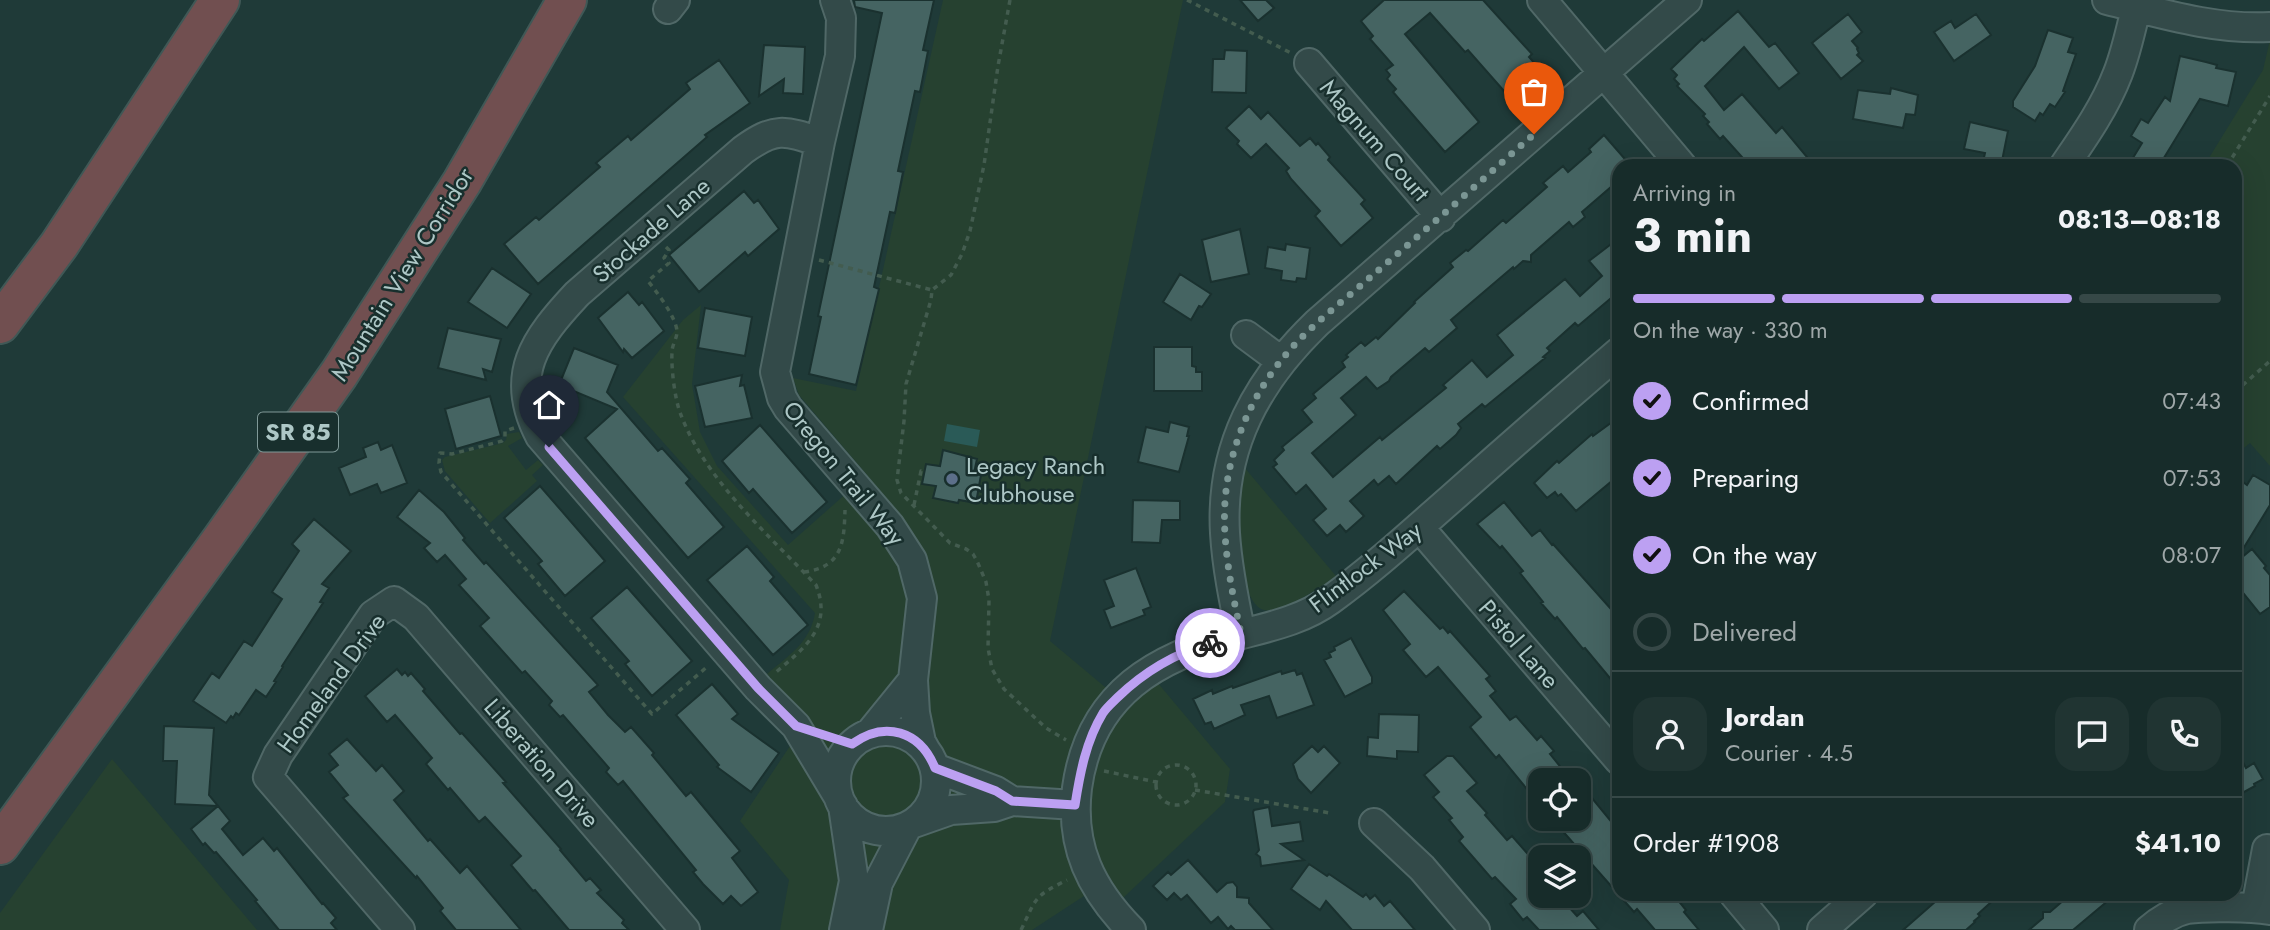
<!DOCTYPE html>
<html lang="en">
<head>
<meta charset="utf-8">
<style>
  body { margin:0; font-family:Jost,sans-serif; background:#203432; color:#f1f3f6; height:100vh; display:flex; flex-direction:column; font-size:26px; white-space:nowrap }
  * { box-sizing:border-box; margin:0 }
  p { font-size:23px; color:#9ea7a8 }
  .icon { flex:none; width:38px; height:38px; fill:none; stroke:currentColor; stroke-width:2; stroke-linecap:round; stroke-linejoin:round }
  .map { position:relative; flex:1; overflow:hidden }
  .side { position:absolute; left:1612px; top:159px; width:630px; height:742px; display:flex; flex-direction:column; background:#172c2a; border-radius:21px; box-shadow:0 7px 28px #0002,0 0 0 2px #364847 }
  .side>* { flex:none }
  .tools { position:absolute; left:1528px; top:768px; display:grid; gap:14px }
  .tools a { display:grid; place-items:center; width:63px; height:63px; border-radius:14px; background:#172c2a; box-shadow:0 7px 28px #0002,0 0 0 2px #364847; font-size:35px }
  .pin { position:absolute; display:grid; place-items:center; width:60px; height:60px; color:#fff; margin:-72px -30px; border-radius:50% 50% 50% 0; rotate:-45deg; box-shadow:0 0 7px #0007 }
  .pin .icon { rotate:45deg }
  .courier { position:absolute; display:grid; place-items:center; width:70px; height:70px; margin:-35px; border:5px solid #bca0f2; border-radius:50%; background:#fff; color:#222; box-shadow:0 2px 9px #0007 }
  .headline em { font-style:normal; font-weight:700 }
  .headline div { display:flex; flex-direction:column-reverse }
  .headline { display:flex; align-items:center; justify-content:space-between; height:119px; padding:0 21px }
  h1 { font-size:46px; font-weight:700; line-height:52px }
  .bar { display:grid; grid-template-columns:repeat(4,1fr); gap:10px 7px; align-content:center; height:84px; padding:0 21px }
  .bar i { height:9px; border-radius:5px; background:#364847 }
  .bar .selected { background:#bca0f2 }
  .bar p { grid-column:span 4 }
  .line { display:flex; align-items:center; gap:18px; padding:0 21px; border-top:2px solid #364847 }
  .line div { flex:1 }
  .round { display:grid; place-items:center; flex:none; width:74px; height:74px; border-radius:21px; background:#203432 }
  ol { padding:0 21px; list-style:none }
  li { display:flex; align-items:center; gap:21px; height:77px }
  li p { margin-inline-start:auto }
  li .icon { padding:7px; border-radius:50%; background:#bca0f2; color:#111; stroke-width:4 }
  li:last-child { color:#9ea7a8 }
  li i { width:38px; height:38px; border:4px solid #364847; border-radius:50% }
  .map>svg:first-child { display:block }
  .green { fill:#264130 }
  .water { fill:#2a5a57 }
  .building { fill:#456462; stroke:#1a312f; stroke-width:2 }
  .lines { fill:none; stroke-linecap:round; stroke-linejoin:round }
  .minor-casing { stroke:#506867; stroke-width:32 }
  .highway-casing { stroke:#405856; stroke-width:42 }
  .path { stroke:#435c4f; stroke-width:3.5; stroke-dasharray:5 5; stroke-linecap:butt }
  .minor { stroke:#334a49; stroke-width:28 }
  .highway { stroke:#714f50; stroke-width:38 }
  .done { stroke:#7b9694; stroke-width:7; stroke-dasharray:0 12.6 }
  .route { stroke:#bca0f2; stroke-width:9 }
  .service-dot { fill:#5c6f8a; stroke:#182f2d; stroke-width:2.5 }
  .labels { text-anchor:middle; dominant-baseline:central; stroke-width:5; stroke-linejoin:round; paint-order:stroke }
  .shield { fill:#182f2d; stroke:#809998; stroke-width:2 }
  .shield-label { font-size:23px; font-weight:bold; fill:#adc7c6 }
  .street-label { font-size:24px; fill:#adc7c6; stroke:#182f2d }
  .poi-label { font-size:24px; fill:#adc7c6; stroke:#182f2d; text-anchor:start }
</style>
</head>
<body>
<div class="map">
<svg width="2270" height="930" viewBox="0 0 2270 930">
  <rect width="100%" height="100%" fill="#1f3a38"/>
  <!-- green -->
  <path class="green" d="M943,0H1183L1050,641L1105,687L1157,682L1230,769L1225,802L1123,898L1110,879L1032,930H780L789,880L740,821L808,719L767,674C789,655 810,643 815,613L623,397L683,320L701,305L692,384L700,432L717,466L788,545L867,475L799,395L793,378L856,391Z
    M2270,40V466L2250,443L2235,455V166H2204L2263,70Z
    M519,432L522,438L508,446L526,470L538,460L543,465L532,475L537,481L490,523L445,471L442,460L445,457L503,443L506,440L507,434Z
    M1244,467L1336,576C1322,586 1281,615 1264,610C1239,603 1237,526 1238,504C1239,492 1242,479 1244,467Z
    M112,759L257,930H0V913Z"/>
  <!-- water -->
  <path class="water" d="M947,424L980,430L977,447L944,441Z"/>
  <!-- building -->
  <path class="building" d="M854,0H934L923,50L928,51L920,92L915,91L898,171L903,172L895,213L890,212L874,287L879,289L856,385L809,374L821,317L818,316L882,13L855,7Z
    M1240,0H1266L1274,8L1258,21Z
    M1384,0H1483L1532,54L1529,57L1538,67L1534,70L1538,75L1511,99L1468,50L1465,52L1430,13L1405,34L1479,122L1445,152L1393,92L1396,89L1387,79L1390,75L1386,70L1393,65L1370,39L1373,36L1361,21Z
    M1738,11L1769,47L1775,43L1799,73L1779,89L1744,47L1705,86L1724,110L1742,94L1776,133L1782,127L1807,157L1795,166H1750L1723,136L1720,139L1707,124L1709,122L1703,116L1705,114L1677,86L1679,84L1674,79L1677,75L1671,69L1702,39L1704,41Z
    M1848,14L1862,32L1852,41L1858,48L1857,49L1859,53L1857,55L1863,61L1841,79L1812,43Z
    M1976,14L1991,35L1954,61L1934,32L1951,21L1955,28Z
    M2048,30L2073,38L2068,52L2076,54L2063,91L2065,92L2055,107L2050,104L2043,115L2040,113L2035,121L2013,107V101L2035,66Z
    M764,45L805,47L803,94L783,93L784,79L759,96Z
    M1225,50L1247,51L1246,93L1212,92L1213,59H1224Z
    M2180,56L2206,62L2217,65L2216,68L2236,72L2228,106L2200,99L2159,166H2128L2142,143L2131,136L2141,119L2148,123L2165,97L2170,101Z
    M719,60L750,103L705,135L707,137L699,144L538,284L504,244L536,217L539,220L600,167L596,163L628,136L631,140L690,89L686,83Z
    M1891,88L1918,95L1915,115L1906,114L1903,128L1853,119L1858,90L1890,94Z
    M1249,106L1261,119L1268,112L1300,146L1310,138L1316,145L1318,143L1330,157L1328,160L1365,200L1361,204L1373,218L1341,246L1315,216L1320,211L1291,179L1286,171L1289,168L1266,144L1251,158L1237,144L1239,141L1226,128Z
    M1970,122L2008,131L2001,166H1982L1985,153L1964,149Z
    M1604,135L1631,166H1619V180L1582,212L1585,217L1573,227L1569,222L1531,255V262L1523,261L1514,269L1513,267L1451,320L1457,328L1429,352L1425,348L1391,377L1389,381L1377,389L1366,377L1341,398L1356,415L1312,453L1333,477L1380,437L1382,440L1446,388L1443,385L1472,360L1487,377L1513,355L1497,335L1565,279L1580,296L1602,276L1589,261L1619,238V295L1617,293L1578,326L1575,323L1547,348L1550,351L1543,357L1545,358L1485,407L1482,404L1458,424L1461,428L1456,435L1440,449L1437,446L1396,484L1389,476L1378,485L1374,480L1350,501L1364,516L1346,532L1340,525L1327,536L1313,520L1326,509L1306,485L1296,494L1273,467L1277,464L1274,460L1284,450L1282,447L1312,422L1302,410L1316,398L1313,394L1345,367L1342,362L1348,357L1346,355L1361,342L1365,346L1376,337L1378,339L1415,303L1414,302L1453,267L1450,263L1466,250L1468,251L1503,220L1506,223L1547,187L1543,183L1563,166L1568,172L1591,152L1589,149Z
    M744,191L754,203L758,200L779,229L748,256L745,252L699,292L669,255Z
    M1240,229L1249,274L1211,282L1202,240Z
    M1286,244L1310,248L1306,279L1297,278L1296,282L1281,280L1282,271L1265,268L1268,247L1285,250Z
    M492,268L531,294L507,328L468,302Z
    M1180,274L1211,294L1202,307L1199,306L1191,320L1163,302Z
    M628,292L639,305L642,302L664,331L632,358L624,349L623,352L598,318Z
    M705,308L752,317L745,356L698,348Z
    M448,328L501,339L492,372L483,369L486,380L438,368Z
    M1154,347H1192V366L1196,367V372H1202V391H1154Z
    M574,348L618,365L607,392L658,451L662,448L690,479L686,483L724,527L688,558L585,438L617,409L559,385Z
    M742,375L740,386L744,385L752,418L705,427L695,386Z
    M490,396L501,436L456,449L445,409Z
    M1619,417V475L1576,511L1561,494L1558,496L1555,492L1547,498L1534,483L1557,461L1559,463L1592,434L1593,436Z
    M1170,422L1189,427L1187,436H1189L1179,472L1138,462L1146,427L1168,432Z
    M760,425L827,502L792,533L753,489L749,493L722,461Z
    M378,442L381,450L392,445L407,483L381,493L377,484L350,495L339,468L366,457L363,448Z
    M943,450L977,459L974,473L981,475L976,503L959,500L958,503L933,498L936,486L922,484L926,464L940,466Z
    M2253,475L2270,485V505L2235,562V495L2243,482L2247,485Z
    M540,486L605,561L565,596L538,564L542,561L504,518Z
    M419,490L444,512L465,538L463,540L484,564L486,562L598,685L589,692L608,715L625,732L631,727L654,753L652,755L686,796L691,792L740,851L732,858L758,892L741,906L731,896L723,904L703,884L693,872L696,870L623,781L618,785L606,772L609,768L563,715L560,717L549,705L552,701L525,671L522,673L480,626L489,618L459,585L466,579L445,555L437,562L424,548L430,543L397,517Z
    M1133,500L1180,501V520H1162L1160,543L1132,542Z
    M1504,502L1532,536L1540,530L1552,545L1553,544L1619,618V689L1585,648L1583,649L1557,617L1555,619L1541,603L1543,602L1520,573L1523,571L1502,546L1500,548L1477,524Z
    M314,519L351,551L322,584L329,588L320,602L323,603L282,666L283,667L274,681L276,682L266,697L256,690L239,715L236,713L233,718L231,716L226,723L193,701L212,673L219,678L244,641L252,646L282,599L272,592L299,551L292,544Z
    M747,546L774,577L770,581L808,625L773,655L707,580Z
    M2252,549L2266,566L2264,568L2270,575V607L2260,614L2235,583V563Z
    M1136,568L1151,607L1143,610L1145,615L1111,628L1104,610L1114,606L1104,580Z
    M627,587L692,661L652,696L625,664L629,661L591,618Z
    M1404,591L1440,629L1443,627L1448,633L1450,631L1490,676L1486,679L1496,691L1490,696L1510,720L1516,716L1537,740L1541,736L1554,751L1550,754L1563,770L1551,780H1540V805L1499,755L1496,758L1470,727L1481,717L1438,667L1426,677L1403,650L1410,644L1383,610Z
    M1351,638L1372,677V683L1345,697L1324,660L1331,657L1329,653L1335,650L1334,647Z
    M397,669L402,675L405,672L408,676L411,673L425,689L423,691L460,734L462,733L506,782L503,783L561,849L560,850L586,881L590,878L601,890L597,893L624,920L622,923L629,930H569L535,890L533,891L511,865L521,856L485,817L479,822L450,788L448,790L426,764L432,758L395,715L387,722L365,696Z
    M1295,670L1297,675L1302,673L1314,705L1277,718L1269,696L1241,705L1245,715L1214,729L1211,722L1205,724L1193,699L1212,690L1213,694L1232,686L1233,688L1281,671L1282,674Z
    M712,684L738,714L732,719L779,753L751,792L717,767L719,765L676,715Z
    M1379,714L1419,715L1418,752L1397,751V759L1367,756L1368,737L1378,738Z
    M164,726L214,728L209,795L218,806L175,804L177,761H163Z
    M347,739L376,771L382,765L404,791L394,800L428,841L430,839L460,873L467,866L521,930H456L440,911L443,908L417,876L416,878L343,798L348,795L329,772L338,765L329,754Z
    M1312,746L1318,752L1324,746L1340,763L1311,793L1298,779L1293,764Z
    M2235,747L2246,768L2254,763L2263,779L2254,784L2255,786L2235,797Z
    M1447,756H1453L1477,783L1467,791L1487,813L1485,815L1507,840L1512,836L1540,868V896H1559L1577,916L1583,911L1599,930H1539L1527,917L1523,920L1510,904L1516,899L1495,877L1492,879L1459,841L1463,837L1449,820L1452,818L1433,797L1439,792L1424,775Z
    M1578,781L1619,831V894H1673L1686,910L1684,912L1699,930H1655L1637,909L1634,912L1552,819H1578Z
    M218,806L230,821L222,829L243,855L263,838L274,851L277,848L322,904L323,903L336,918L331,923L337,930H279L255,901L257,900L216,852L214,853L205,843L203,845L191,829Z
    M1269,807L1272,826L1300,822L1303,841L1281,844L1304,860L1261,866L1260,857L1256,854L1259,850L1253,812L1254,810Z
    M1188,860L1217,892L1227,883L1233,882L1237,887V897L1249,898V903L1273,930H1235L1231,926L1228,929L1218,917L1211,923L1187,895L1181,900L1174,893L1167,900L1153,886L1168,872L1171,875Z
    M1309,864L1327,876L1329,874L1363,897L1366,894L1370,899L1375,895L1384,906L1390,901L1415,930H1352L1326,901L1320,910L1291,889Z
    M1944,894H2000L1978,914L1980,916L1974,921L1975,922L1966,930H1903Z
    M2065,894H2116L2073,930H2029L2043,918V912H2050L2065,899Z"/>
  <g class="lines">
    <!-- minor casing -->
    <g class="minor-casing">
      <path id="minor" d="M835,0L841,18L840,56L820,142L775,372L782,398L788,408L890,526L912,560L922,598L913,680L915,713L921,742L926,751
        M1542,0L1682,166
        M2107,0C2160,13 2214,30 2270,27
        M668,9L675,0
        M1309,63L1441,217
        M820,142C784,130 775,127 743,150L577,294C535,339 508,375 540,436L758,688L796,726L838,796
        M2064,166C2084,137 2105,107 2118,73C2127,50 2132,24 2138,0
        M1246,335L1281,361
        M1419,527L1619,760
        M1241,634C1234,601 1227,567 1225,533C1220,447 1257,381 1317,323L1687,0
        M836 781a50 50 0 1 1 100 0a50 50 0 1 1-100 0Z
        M870,733L913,680
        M935,768L996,791L1012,801
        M843,806L854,881L844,930
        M914,823L951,810L994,807L1012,801L1075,805
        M1374,823L1422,868L1475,930
        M1734,894L1764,930
        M2256,908L2267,849
        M400,930L268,777L278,755L373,615L394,601L416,617L685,930
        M868,930L878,883L907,827
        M1131,930C1091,889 1070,847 1077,788C1090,693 1157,656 1242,634C1273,626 1304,619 1330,600C1373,569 1412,533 1452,498C1507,449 1563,400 1619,352
        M1822,930L1863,894
        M2149,930C2159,921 2174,912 2187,909C2206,906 2251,907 2270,910"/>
    </g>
    <!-- highway casing -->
    <g class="highway-casing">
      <path id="highway" d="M0,324L59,245L220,0
        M0,845L222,539L339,374L462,182L567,0"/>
    </g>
    <!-- path -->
    <path class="path" d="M1010,0L998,66L984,165L970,231L962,254L951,275L932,290L931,300L906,384L904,421L897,480L901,493L950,543L966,549L973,554L977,561L986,582L989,600L988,648L992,669L1004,689L1046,728L1066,740
      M1187,0L1291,53
      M2227,166L2270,96
      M666,247L669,250L664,258L669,263L648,281C656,291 677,318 677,332C677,338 672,345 672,352C671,368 675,401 681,415C706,481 769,535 816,585C833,628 804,648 775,673
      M819,260L932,290
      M2235,392L2270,361
      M514,428L505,431V438L502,441L452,454L440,453L439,463L441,472L652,714L708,666
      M914,505L921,471L925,472
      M804,572C842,567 844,544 845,510
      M1156 785a20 20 0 1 1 40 0a20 20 0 1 1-40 0Z
      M1104,771L1156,782
      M1195,790L1330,813
      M1021,930C1037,897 1033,897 1067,880"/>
    <!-- minor -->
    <use href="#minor" class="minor"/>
    <!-- highway -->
    <use href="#highway" class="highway"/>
  </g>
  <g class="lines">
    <!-- done -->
    <path class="done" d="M1210,643L1241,634C1234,601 1227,568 1225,534C1220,462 1249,392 1298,341C1322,317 1349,296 1374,274C1428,228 1481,181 1534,134"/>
    <!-- route -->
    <path class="route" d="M549,447L758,688L796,726L852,744C885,720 920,731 935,768L996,791L1012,801L1075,805C1080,773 1086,741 1103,713C1107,707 1113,702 1118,697C1145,671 1174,654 1210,643"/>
  </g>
  <!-- markers -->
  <circle class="service-dot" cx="952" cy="479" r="7"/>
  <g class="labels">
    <!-- shield labels -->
    <rect class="shield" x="258" y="412.5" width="80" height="39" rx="5"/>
    <g class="shield-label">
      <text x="298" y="432">SR 85</text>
    </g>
    <!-- street labels -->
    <g class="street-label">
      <text transform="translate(1375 140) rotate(49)">Magnum Court</text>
      <text transform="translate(651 230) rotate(-41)">Stockade Lane</text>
      <text transform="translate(402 274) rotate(-58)">Mountain View Corridor</text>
      <text transform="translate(844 473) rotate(51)">Oregon Trail Way</text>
      <text transform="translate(1365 567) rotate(-37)">Flintlock Way</text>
      <text transform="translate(1519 644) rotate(49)">Pistol Lane</text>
      <text transform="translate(331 683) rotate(-54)">Homeland Drive</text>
      <text transform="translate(542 763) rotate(49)">Liberation Drive</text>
    </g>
    <!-- poi labels -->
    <g class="poi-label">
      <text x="966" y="465">Legacy Ranch<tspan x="966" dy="28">Clubhouse</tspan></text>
    </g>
  </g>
</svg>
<div class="tools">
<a><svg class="icon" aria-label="locate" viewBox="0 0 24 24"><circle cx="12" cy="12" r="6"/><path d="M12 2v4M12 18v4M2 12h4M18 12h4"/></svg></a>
<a><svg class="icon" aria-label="layers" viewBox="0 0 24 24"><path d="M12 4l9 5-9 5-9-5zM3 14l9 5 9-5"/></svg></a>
</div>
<div class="pin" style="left:1534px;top:134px;background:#ea580c"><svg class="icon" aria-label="bag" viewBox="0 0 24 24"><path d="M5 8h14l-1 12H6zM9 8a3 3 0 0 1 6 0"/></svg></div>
<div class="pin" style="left:549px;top:447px;background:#1f2937"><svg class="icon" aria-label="home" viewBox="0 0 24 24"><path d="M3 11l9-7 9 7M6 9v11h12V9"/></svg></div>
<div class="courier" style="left:1210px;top:643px"><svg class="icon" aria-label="bike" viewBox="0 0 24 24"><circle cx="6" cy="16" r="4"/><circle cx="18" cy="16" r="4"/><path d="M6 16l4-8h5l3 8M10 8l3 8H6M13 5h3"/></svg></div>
<section class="side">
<div class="headline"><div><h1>3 min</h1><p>Arriving in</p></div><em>08:13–08:18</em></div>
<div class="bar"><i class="selected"></i><i class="selected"></i><i class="selected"></i><i></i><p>On the way · 330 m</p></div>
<ol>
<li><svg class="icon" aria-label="check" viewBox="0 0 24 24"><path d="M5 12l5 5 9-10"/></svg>Confirmed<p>07:43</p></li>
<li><svg class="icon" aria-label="check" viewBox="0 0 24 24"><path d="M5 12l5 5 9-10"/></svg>Preparing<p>07:53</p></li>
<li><svg class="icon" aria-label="check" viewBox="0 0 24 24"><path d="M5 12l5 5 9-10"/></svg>On the way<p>08:07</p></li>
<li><i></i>Delivered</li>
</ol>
<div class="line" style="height:126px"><a class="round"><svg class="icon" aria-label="person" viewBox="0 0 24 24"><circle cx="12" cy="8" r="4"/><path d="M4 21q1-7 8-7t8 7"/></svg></a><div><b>Jordan</b><p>Courier · 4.5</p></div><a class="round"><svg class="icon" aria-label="chat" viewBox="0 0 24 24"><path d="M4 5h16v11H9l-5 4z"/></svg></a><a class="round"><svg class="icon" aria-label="phone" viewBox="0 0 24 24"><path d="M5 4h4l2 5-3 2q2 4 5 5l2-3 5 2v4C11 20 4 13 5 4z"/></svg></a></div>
<div class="line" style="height:91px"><div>Order #1908</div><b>$41.10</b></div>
</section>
</div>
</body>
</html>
